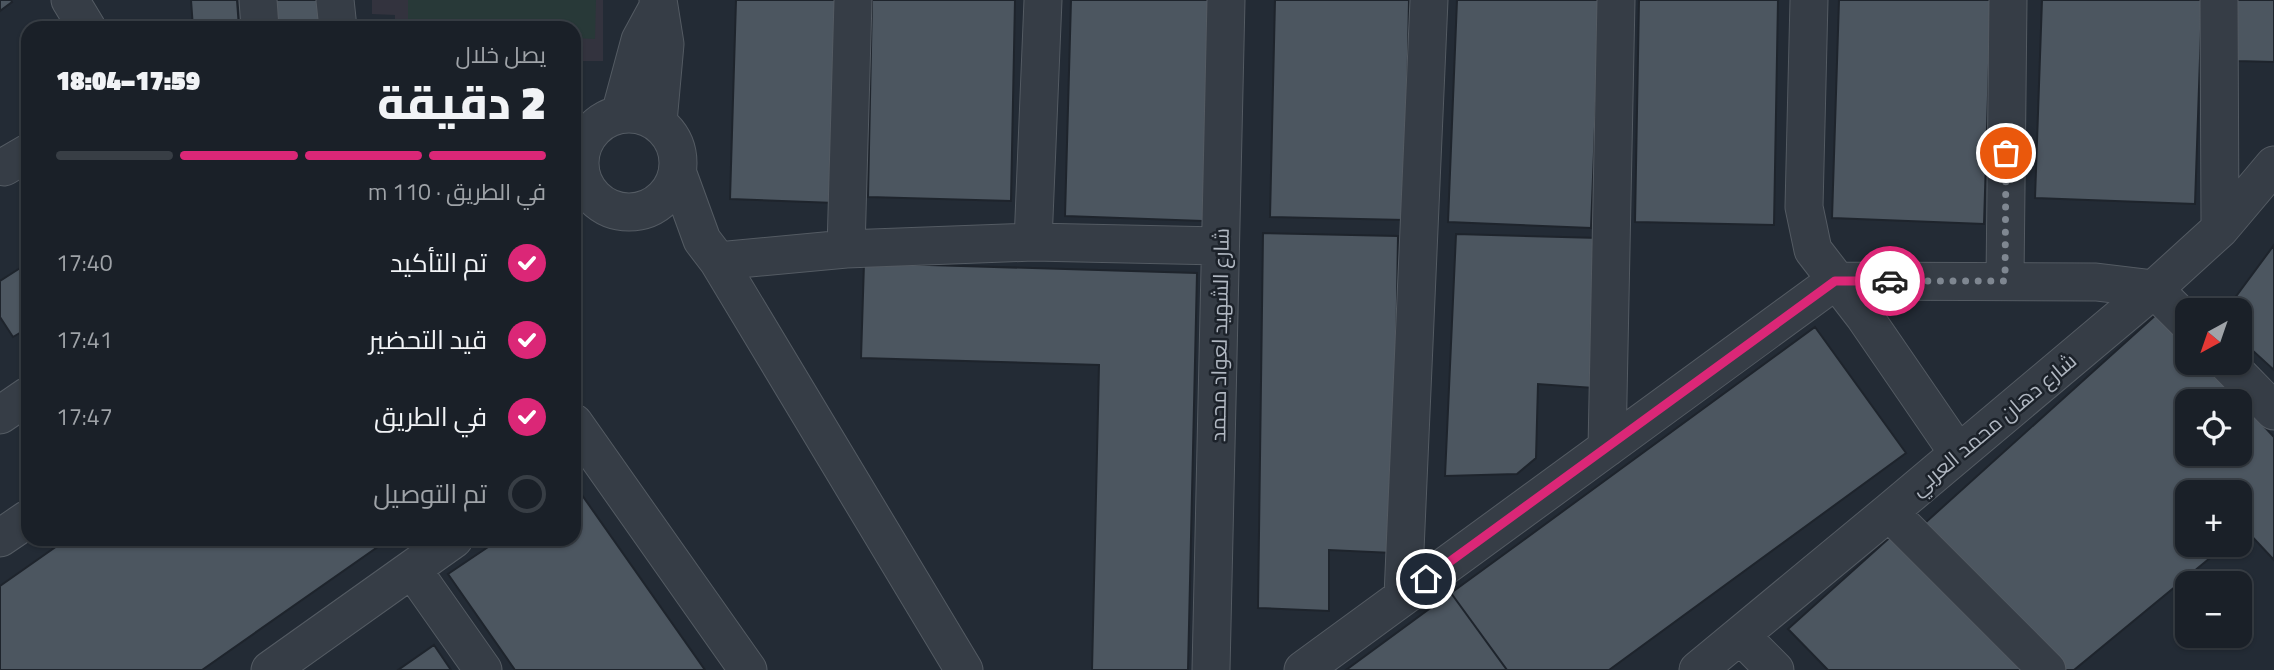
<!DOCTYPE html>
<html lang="ar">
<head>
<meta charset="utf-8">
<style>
  body { margin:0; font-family:"Titillium Web",Cairo,sans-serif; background:#232830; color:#f1f3f6; direction:rtl; height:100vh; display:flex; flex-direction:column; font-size:26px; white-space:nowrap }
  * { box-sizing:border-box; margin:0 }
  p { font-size:23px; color:#9fa3a8 }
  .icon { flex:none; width:38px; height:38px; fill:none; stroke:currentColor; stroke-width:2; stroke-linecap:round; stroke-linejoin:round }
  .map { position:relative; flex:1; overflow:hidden; direction:ltr }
  .details { position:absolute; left:21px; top:21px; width:560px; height:525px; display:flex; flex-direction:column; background:#1a2028; border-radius:21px; box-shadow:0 2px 5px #0004,0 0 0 2px #383e45; direction:rtl }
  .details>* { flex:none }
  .needle { width:46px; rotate:220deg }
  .buttons { position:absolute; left:2175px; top:298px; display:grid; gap:14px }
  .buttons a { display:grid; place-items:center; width:77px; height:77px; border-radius:14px; background:#1a2028; box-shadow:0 2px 5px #0004,0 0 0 2px #383e45; font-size:35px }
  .pin { position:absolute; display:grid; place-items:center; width:60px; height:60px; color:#fff; margin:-30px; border:4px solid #fff; border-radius:50%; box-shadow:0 2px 7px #0007 }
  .courier { position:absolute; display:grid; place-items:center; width:70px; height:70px; margin:-35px; border:5px solid #db2777; border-radius:50%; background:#fff; color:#222; box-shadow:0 2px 9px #0007 }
  .summary em { font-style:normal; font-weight:800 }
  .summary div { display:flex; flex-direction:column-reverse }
  .summary { display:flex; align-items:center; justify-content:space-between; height:119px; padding:0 35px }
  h1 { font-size:46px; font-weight:800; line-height:52px }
  .bar { display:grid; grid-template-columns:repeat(4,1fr); gap:10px 7px; align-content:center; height:84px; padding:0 35px }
  .bar i { height:9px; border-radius:5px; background:#383e45 }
  .bar .active { background:#db2777 }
  .bar p { grid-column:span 4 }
  ol { padding:0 35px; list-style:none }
  li { display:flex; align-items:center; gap:21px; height:77px }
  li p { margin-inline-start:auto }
  li .icon { padding:7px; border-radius:50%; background:#db2777; color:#fff; stroke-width:4 }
  li:last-child { color:#9fa3a8 }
  li i { width:38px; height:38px; border:4px solid #383e45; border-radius:50% }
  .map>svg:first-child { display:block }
  .medical { fill:#33333e }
  .green { fill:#283938 }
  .building { fill:#4c5660; stroke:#1e242c; stroke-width:2; fill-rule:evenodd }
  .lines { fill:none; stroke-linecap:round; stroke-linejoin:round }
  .minor-casing { stroke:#545b63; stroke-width:39 }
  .minor { stroke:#363d46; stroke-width:37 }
  .done { stroke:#7f8791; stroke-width:7; stroke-dasharray:0 12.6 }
  .route { stroke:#db2777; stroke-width:9 }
  .labels { text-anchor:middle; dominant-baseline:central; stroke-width:5; stroke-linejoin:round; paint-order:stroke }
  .street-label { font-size:21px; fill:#b1b8c2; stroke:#1c222a }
</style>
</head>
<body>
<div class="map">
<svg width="2274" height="670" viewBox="0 0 2274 670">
  <rect width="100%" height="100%" fill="#232b35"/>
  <!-- medical -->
  <path class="medical" d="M372,0H603V61H574V28H395V15L372,14Z"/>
  <!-- green -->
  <path class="green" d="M408,0H596L595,39L574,38V28H408Z"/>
  <!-- building -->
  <path class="building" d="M0,0H11L12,2L0,11Z
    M191,0H237L239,28H193Z
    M272,0H320L323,28H275Z
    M736,0H841L835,203L730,199Z
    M872,0H1015L1011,201L868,197Z
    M1071,0H1210L1203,221L1065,216Z
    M1275,0H1409L1405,220L1270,217Z
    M1457,0H1600L1591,228L1448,222Z
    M1639,0H1778L1774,225L1635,222Z
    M1839,0H1991L1984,224L1832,218Z
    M2042,0H2202L2195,204L2035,198Z
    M2237,0H2274V62L2236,61Z
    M1263,233L1398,236L1393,553L1329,550V611L1258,608Z
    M1456,234L1600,238L1594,388L1538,384L1536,458L1517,474L1445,476Z
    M2274,245V370L2240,339V310H2226Z
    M28,263V328L13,337L0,317V281Z
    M864,263L1197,273L1188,670H1092L1099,365L861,358Z
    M2158,313L2188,345V362H2204L2274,437V560L2245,529L2240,534V492H2188V544H2227L2074,670H2058L1925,523ZM2188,401H2240V453H2188Z
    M1815,327L1906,453L1609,670H1507L1451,593Z
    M577,488L705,670H515L448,574L500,539H574V490Z
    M1897,531L2028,670H1828L1788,629Z
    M67,539H389L202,670H0V586Z
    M1451,593L1507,670H1346Z
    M434,645L451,670H398Z"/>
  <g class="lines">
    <!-- minor casing -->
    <g class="minor-casing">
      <path id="minor" d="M70,0L87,28
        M258,0L260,28
        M335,0L338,28
        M1809,0L1804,207L1813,250L1864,316L1958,453
        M2219,0L2220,229
        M580 163a49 49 0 1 1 98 0a49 49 0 1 1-98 0Z
        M620,114L640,40L658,7
        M658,122L665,44L658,0
        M4,167L28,153
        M678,174L702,240L718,261L964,670
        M1033,242L1043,0
        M846,249L853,0
        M718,261L846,249L1033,242L1220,246
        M2005,281L2008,0
        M2226,362L2274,411
        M0,415L28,396
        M574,423L748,670
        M1607,448L1616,0
        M1889,512L2047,670
        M0,538L28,519
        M412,569L483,670
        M1403,596L1429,0
        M1741,636L1775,670
        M270,670L454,539
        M1211,670L1226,0
        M1303,670L1835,281L2096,282L2154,289L2188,323
        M1698,670L1889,512L2154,289L2220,229L2274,165"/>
    </g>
    <!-- minor -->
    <use href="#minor" class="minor"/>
  </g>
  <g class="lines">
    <!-- done -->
    <path class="done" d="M1890,281H2005L2006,153"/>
    <!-- route -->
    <path class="route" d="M1426,579L1835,281H1890"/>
  </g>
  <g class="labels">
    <!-- street labels -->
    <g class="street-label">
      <text transform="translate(1219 335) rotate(-89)">شارع الشهيد لعواد محمد</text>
      <text transform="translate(1993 424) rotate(-40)">شارع دهان محمد العربي</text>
    </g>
  </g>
</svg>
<div class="buttons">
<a><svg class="needle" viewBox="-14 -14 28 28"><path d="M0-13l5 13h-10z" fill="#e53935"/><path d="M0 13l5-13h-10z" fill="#9fa3a8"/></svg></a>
<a><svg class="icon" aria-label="locate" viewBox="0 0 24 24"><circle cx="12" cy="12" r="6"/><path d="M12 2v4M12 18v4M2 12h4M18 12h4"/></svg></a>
<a>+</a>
<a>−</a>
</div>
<div class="pin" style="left:2006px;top:153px;background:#ea580c"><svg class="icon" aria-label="bag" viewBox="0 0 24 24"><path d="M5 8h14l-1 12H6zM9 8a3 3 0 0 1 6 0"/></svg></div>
<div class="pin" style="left:1426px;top:579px;background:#1f2937"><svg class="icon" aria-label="home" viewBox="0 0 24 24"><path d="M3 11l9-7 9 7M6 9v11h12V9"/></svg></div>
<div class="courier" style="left:1890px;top:281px"><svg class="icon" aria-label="car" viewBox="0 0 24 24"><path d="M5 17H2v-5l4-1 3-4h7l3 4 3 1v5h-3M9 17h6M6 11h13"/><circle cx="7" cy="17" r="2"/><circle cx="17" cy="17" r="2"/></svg></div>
<section class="details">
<div class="summary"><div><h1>2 دقيقة</h1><p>يصل خلال</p></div><em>17:59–18:04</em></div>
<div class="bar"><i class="active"></i><i class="active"></i><i class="active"></i><i></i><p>في الطريق · 110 m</p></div>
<ol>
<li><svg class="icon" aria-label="check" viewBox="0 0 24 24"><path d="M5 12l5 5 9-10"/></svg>تم التأكيد<p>17:40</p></li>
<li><svg class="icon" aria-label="check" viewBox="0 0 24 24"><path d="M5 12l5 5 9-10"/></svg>قيد التحضير<p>17:41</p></li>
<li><svg class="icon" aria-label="check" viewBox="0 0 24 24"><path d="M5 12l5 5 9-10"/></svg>في الطريق<p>17:47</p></li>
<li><i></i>تم التوصيل</li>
</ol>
</section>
</div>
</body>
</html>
